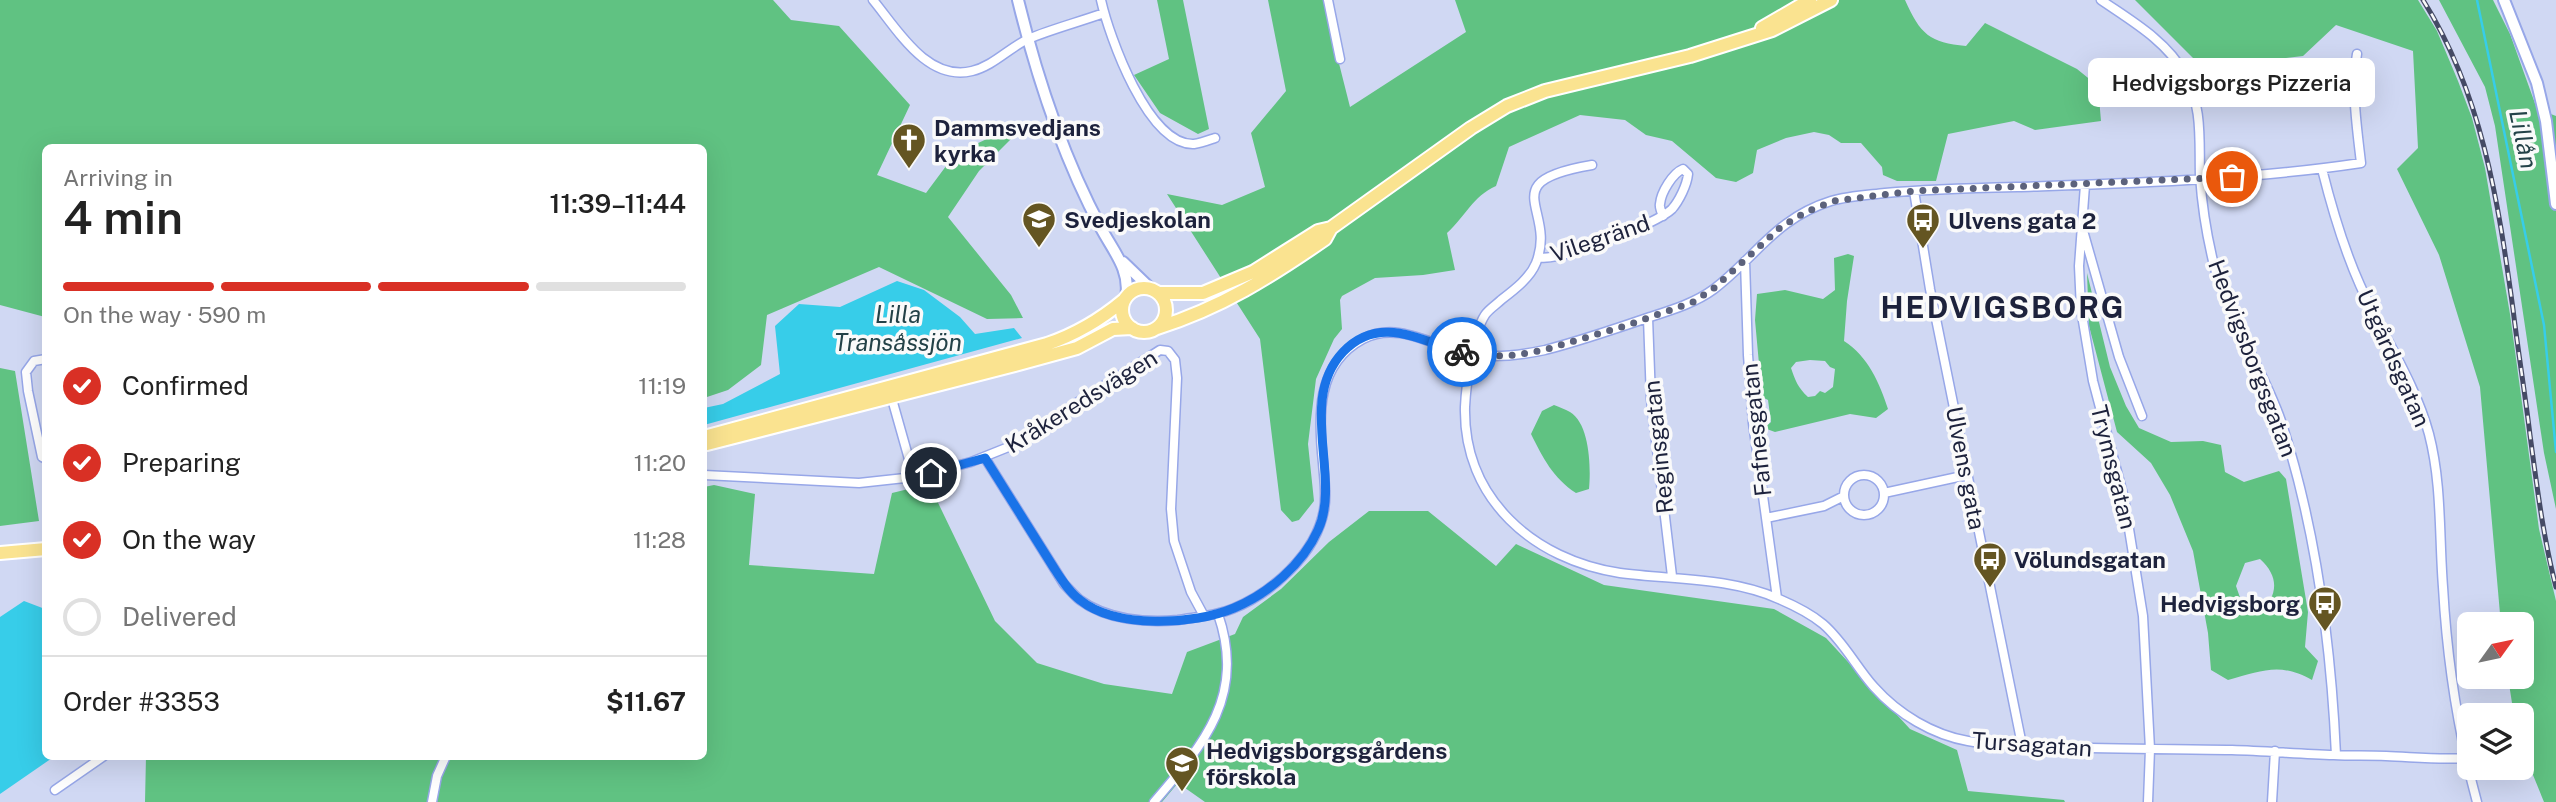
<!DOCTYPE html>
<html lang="en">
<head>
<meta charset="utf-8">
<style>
  body { margin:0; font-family:"Public Sans",sans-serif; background:#f2f2f2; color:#222; height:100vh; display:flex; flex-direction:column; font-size:26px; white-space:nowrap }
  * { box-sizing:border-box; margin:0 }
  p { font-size:23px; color:#767676 }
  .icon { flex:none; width:38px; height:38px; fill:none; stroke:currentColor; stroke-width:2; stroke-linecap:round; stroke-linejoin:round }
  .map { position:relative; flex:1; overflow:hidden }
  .drawer { position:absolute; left:42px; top:144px; width:665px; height:616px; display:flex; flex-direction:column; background:#fff; border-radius:10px; box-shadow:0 7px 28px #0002 }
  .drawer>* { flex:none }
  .needle { width:46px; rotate:57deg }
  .buttons { position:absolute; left:2457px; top:612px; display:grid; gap:14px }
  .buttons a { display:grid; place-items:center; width:77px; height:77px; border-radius:10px; background:#fff; box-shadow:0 7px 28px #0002; font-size:35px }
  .pin { position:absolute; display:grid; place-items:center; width:60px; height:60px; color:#fff; margin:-30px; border:4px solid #fff; border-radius:50%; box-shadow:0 2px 7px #0007 }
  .courier { position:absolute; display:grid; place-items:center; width:70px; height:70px; margin:-35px; border:5px solid #1a73e8; border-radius:50%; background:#fff; color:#222; box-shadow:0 2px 9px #0007 }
  .bubble { position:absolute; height:49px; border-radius:10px; background:#fff; box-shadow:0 7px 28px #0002; font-size:23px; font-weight:600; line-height:49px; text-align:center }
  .overview em { font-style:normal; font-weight:600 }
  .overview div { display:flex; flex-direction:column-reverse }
  .overview { display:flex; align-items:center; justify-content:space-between; height:119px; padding:0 21px }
  h1 { font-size:46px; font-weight:600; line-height:52px }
  .bar { display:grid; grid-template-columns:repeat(4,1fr); gap:10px 7px; align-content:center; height:84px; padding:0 21px }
  .bar i { height:9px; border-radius:5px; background:#e0e0e0 }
  .bar .on { background:#d93025 }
  .bar p { grid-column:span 4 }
  .line { display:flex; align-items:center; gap:18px; padding:0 21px; border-top:2px solid #e0e0e0 }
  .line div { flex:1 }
  ol { padding:0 21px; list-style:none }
  li { display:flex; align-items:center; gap:21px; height:77px }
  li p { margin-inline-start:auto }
  li .icon { padding:7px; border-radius:50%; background:#d93025; color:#fff; stroke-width:4 }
  li:last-child { color:#767676 }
  li i { width:38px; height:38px; border:4px solid #e0e0e0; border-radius:50% }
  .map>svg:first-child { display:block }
  .green { fill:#60c282; fill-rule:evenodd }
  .water { fill:#37cde9 }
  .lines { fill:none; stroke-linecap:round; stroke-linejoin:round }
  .stream { stroke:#37cde9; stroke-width:2.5 }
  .street-casing { stroke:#97a7e8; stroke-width:11 }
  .secondary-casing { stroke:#97a7e8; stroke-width:14 }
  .primary-casing { stroke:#fff; stroke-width:16 }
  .street { stroke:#fff; stroke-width:8 }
  .secondary { stroke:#fff; stroke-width:10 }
  .primary { stroke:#fae390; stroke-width:12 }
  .rail-casing { stroke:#454a65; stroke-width:5 }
  .rail { stroke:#fafafa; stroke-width:2.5; stroke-dasharray:8; stroke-linecap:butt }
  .done { stroke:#5c627c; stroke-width:7; stroke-dasharray:0 12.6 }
  .route { stroke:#1a73e8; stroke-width:9 }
  .labels { text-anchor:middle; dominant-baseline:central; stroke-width:7; stroke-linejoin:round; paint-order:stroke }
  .poi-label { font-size:23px; font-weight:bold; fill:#1d223c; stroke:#fafafa; text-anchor:start }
  .street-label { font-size:23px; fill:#1d223c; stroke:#fafafa }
  .water-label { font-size:24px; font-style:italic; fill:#244248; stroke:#fafafa }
  .district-label { font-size:30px; font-weight:bold; letter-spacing:2px; fill:#1d223c; stroke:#fafafa }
</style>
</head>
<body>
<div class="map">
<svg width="2556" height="802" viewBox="0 0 2556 802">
  <rect width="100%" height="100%" fill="#d0d8f3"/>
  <!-- green -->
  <path class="green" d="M0,0H773L791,20L839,26L910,105L877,175L926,193L955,154L1010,128L1012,138L979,171L948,217L1011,295L1023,318L987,319L879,267L767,315L761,365L728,390L704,398V147H46L45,317L0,305Z
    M1157,0H1183L1209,129L1198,134L1160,113L1134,75L1169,59Z
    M1268,0H1323L1350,107L1466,32L1455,0H1905C1920,34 1930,43 1966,46L1985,23L2077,69L2098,86L2101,121L2035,130L2014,121L1948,134L1936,181H1897L1883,175L1882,167L1861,143H1841L1829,135L1814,132L1786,138L1757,150L1753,173L1736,182L1716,178L1672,141L1646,135L1625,120L1580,115L1509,147L1496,186C1473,196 1465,217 1447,233L1455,270L1423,275L1375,278L1342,296L1340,300L1342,329L1334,339L1316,379L1308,444L1314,501L1299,520L1292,522L1281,510L1260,339L1167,194L1222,205L1265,187L1251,133L1286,91Z
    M2135,0H2418L2437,31L2458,81L2472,118L2485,168L2510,314L2539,529L2556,601V802H2544L2522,748V716H2514L2508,677H2522V625H2501L2480,387L2439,255L2397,169L2418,148L2413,51L2336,25L2303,56L2203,68Z
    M2439,0H2493L2510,34L2537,109L2556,116V509L2544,453L2495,126L2485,87Z
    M1848,254L1854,256L1847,301L1844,341C1868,356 1880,384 1888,409L1876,418L1850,414L1775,432L1764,428L1771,422L1768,400L1762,397L1755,320L1757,294L1785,290L1823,299L1835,290L1834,258ZM1810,360L1825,361L1830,367L1835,369L1833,387L1825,393L1820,391L1815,396L1808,397C1798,388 1795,380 1791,368L1796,362Z
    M2087,273L2110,367L2126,406L2139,428L2171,442L2203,441L2221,445L2225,472L2244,482L2279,471L2286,479L2308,612L2305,647L2318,661L2312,680C2280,662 2262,671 2228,680L2211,670L2208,633L2193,551L2170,495L2151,463L2117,432L2089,326ZM2260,559C2280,577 2278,596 2259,614L2245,612L2236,586L2245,563Z
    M0,368L15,371L39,521L0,526Z
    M1554,405C1559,407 1565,409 1570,412C1590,424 1591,468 1589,489L1576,493C1553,478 1543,458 1531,434L1542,411Z
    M929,484L995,621L1037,663L1104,684L1172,694L1187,652L1235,634L1243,617L1281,589L1329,542L1369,511H1428L1496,566L1516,544L1604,585L1774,609L1826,638L1910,729L1957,750L1968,791L2064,800L2065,802H1205L1178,783L1162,802H145L146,756H704V487L714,485L755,494L749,565L874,574L892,493Z"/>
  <!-- water -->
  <path class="water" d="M897,281L924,290L960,317L975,334L1014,328L1022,338L704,425V408L723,404L780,374L775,326L799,304L840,307Z
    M24,601L45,609L46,756H55L0,794V617Z"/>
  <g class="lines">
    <!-- stream -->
    <path class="stream" d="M2477,0L2544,325L2556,452"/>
    <!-- street casing -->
    <g class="street-casing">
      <path id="street" d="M873,0C897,29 927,82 972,71C993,66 1009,48 1028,39C1052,29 1079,22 1104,13
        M1101,0C1109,36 1148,146 1194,144C1201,143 1209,140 1215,138
        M1328,0L1340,59
        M2101,0C2130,20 2167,41 2184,73C2203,106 2199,140 2200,176C2202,205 2207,237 2214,265C2228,320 2263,368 2281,421C2316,528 2331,644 2336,755
        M1592,165C1491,182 1558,209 1536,263C1530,278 1514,290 1501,300C1496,305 1489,309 1485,315C1473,333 1466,385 1465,407C1463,499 1534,560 1620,573C1673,580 1729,577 1779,599C1793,605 1811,614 1823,624C1844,642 1856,667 1874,687C1898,714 1933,735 1968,741C1997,746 2027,746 2056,747C2114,749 2173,749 2232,750C2266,751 2300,754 2334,755C2351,756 2369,755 2386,756C2413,757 2439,760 2466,758
        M2322,169C2332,209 2343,247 2360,285C2382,334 2415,382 2429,434C2442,484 2439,536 2443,587C2447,659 2458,732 2477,802
        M2085,185L2079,266L2081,309L2093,381L2124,498L2143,616L2150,749L2148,802
        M1914,191L1930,289L2022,745
        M2084,234L2119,357L2142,416
        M1538,257C1557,263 1657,224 1672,209C1679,201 1687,185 1688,174L1683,169C1673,173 1661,192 1660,204C1659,206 1662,214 1663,216
        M1745,261L1748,355L1753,423L1777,598
        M1648,318L1651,399L1672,576
        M46,359L34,361L26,372L28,391L42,457L46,459
        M890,392L914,477
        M985,458L1064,584C1069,589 1075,596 1080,600C1107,620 1147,623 1178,620C1196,617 1215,616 1232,609C1272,593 1316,554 1324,510C1327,495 1324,478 1323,463C1318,416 1316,364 1363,339C1400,319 1438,350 1475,355C1499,358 1522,355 1545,350C1580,341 1615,329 1650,317C1672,310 1695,303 1714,289C1756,257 1776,218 1831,201C1848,196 1868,195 1885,193C1929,189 1974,188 2018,187C2132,183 2248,180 2361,163C2357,128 2351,89 2357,54
        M704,475L859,483L914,477L971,462L1006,448L1160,350L1168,351L1175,360L1177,378L1171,509L1174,541L1191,592L1204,616
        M1844 495a20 20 0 1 1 40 0a20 20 0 1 1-40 0Z
        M1884,493L1967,475
        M1766,518L1824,506L1844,496
        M55,790L104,756
        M432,802L437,776L446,756
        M1154,802C1205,743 1246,695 1218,614
        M2272,802L2275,751"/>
    </g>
    <!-- secondary casing -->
    <g class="secondary-casing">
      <path id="secondary" d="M1018,0C1037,78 1063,157 1101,228C1113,251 1131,270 1126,297
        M2504,0L2537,83L2546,121L2556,204
        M1123,262L1151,289"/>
    </g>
    <!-- primary casing -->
    <g class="primary-casing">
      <path id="primary" d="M1762,28L1810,0
        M1122 310a22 22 0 1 1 44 0a22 22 0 1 1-44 0Z
        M1158,293H1203L1253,272L1318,231L1331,228
        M1157,328C1221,308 1270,277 1325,239L1331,228L1471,128L1507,106L1545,91L1690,56L1772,30L1831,0
        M704,437L1047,344C1077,334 1100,320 1124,300
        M707,444L1015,365L1077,348L1113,329L1132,328
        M0,553L46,549"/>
    </g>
    <!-- street -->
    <use href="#street" class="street"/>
    <!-- secondary -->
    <use href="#secondary" class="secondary"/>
    <!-- primary -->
    <use href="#primary" class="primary"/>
    <!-- rail casing -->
    <g class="rail-casing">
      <path id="rail" d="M2423,0C2482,94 2498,200 2513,309C2518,351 2525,393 2530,435C2537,486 2543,537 2556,587"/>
    </g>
    <!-- rail -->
    <use href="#rail" class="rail"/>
  </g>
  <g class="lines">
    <!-- done -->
    <path class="done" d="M1462,352L1491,356L1516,355L1544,350L1628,325L1693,302L1713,289L1781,227L1806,212L1833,201L1914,191L2232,177"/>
    <!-- route -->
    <path class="route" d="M931,473L985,458L1054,568C1061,579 1069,592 1080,600C1116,629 1194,625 1234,608C1268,594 1303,564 1318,530C1342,478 1297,401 1343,352C1380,313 1422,342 1462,352"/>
  </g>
  <!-- icons -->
  <defs>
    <g id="church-pin" transform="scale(1.75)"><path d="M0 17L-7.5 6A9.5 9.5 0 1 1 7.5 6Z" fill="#645522" stroke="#fafafa"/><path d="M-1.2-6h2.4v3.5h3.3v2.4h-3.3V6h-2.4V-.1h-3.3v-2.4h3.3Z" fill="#fff"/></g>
    <g id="school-pin" transform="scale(1.75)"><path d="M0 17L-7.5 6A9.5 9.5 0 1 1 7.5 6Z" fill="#645522" stroke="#fafafa"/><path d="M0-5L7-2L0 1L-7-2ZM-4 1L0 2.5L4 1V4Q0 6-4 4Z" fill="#fff"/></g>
    <g id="bus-pin" transform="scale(1.75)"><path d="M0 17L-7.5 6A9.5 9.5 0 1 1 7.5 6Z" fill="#645522" stroke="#fafafa"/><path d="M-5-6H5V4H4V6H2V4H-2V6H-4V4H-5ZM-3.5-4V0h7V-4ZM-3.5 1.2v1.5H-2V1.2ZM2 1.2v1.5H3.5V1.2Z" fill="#fff"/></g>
  </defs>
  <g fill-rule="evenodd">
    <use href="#church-pin" x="909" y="140"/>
    <use href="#school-pin" x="1039" y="219"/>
    <use href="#bus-pin" x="1923" y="220"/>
    <use href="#bus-pin" x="1990" y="559"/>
    <use href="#bus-pin" x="2325" y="603"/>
    <use href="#school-pin" x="1182" y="763"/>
  </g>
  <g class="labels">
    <!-- poi labels -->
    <g class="poi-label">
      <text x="934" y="127">Dammsvedjans<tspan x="934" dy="26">kyrka</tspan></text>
      <text x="1064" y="219">Svedjeskolan</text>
      <text x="1948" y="220">Ulvens gata 2</text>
      <text x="2014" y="559">Völundsgatan</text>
      <text x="2300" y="603" text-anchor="end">Hedvigsborg</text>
      <text x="1206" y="750">Hedvigsborgsgårdens<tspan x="1206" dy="26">förskola</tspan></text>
    </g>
    <!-- street labels -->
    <g class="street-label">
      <text transform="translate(1600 238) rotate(-19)">Vilegränd</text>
      <text transform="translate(2253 358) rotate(69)">Hedvigsborgsgatan</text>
      <text transform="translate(2394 358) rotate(66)">Utgårdsgatan</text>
      <text transform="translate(1081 401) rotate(-32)">Kråkeredsvägen</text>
      <text transform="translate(1756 430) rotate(-96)">Fafnesgatan</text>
      <text transform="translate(1658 447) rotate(-96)">Reginsgatan</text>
      <text transform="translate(2114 467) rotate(76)">Trymsgatan</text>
      <text transform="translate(1966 468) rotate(79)">Ulvens gata</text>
      <text transform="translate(2032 744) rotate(4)">Tursagatan</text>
    </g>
    <!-- water labels -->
    <g class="water-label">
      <text transform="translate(2524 139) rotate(78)">Lillån</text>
      <text x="898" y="314">Lilla<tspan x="898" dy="28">Transåssjön</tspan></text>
    </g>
    <!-- district labels -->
    <g class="district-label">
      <text x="2003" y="307">HEDVIGSBORG</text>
    </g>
  </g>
</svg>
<div class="buttons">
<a><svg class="needle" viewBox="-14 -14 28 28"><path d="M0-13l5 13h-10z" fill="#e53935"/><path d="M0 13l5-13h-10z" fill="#767676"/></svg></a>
<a><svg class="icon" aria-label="layers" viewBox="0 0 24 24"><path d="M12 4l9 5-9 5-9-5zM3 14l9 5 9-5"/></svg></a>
</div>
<div class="pin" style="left:2232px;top:177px;background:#ea580c"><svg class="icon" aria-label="bag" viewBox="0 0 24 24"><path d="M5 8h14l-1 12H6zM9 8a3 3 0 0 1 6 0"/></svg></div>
<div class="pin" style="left:931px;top:473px;background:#1f2937"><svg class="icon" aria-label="home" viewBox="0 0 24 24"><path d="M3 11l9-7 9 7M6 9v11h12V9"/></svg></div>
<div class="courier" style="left:1462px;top:352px"><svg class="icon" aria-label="bike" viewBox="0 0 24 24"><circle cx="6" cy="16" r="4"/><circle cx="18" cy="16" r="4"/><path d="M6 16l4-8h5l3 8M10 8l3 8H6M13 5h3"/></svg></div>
<div class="bubble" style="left:2088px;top:58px;width:287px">Hedvigsborgs Pizzeria</div>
<section class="drawer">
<div class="overview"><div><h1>4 min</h1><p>Arriving in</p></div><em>11:39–11:44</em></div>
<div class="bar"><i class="on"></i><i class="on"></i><i class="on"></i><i></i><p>On the way · 590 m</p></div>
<ol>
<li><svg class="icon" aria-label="check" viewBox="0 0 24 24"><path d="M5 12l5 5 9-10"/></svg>Confirmed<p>11:19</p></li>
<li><svg class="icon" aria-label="check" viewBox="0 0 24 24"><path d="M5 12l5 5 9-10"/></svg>Preparing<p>11:20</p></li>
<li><svg class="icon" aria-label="check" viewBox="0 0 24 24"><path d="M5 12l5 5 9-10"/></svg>On the way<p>11:28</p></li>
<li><i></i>Delivered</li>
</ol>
<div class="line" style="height:91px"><div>Order #3353</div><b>$11.67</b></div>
</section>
</div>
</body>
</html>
